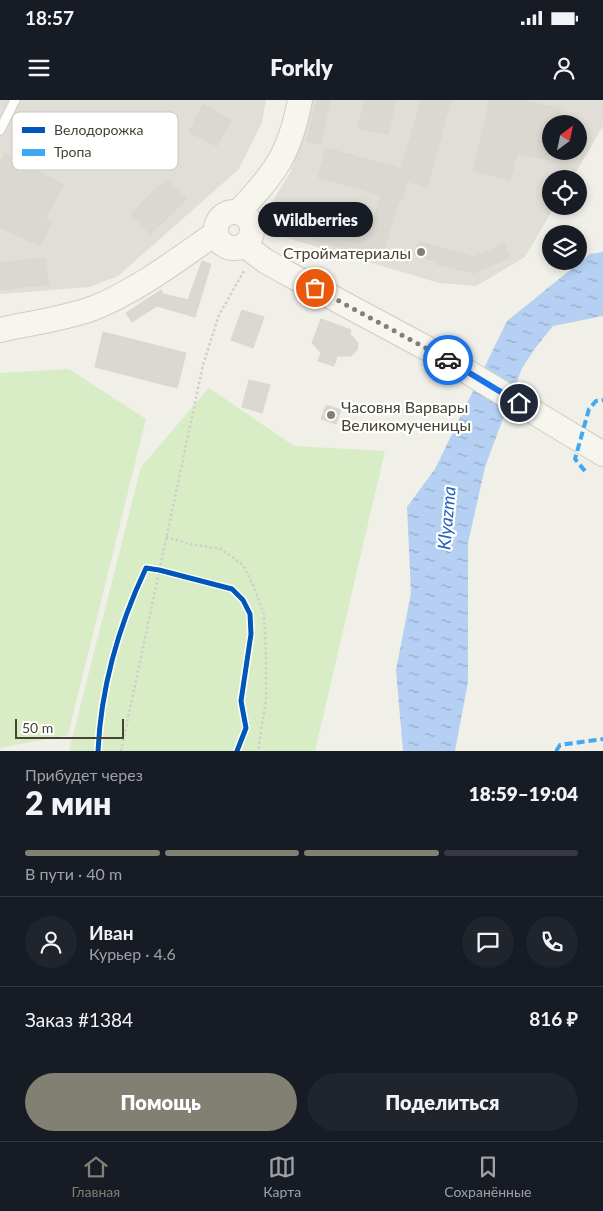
<!DOCTYPE html>
<html lang="ru">
<head>
<meta charset="utf-8">
<style>
  body { margin:0; font-family:Lato,sans-serif; background:#20242c; color:#f1f3f6; height:100vh; display:flex; flex-direction:column; font-size:19px; white-space:nowrap }
  * { box-sizing:border-box; margin:0 }
  p { font-size:16px; color:#9ea1a6 }
  .icon { flex:none; width:28px; height:28px; fill:none; stroke:currentColor; stroke-width:2; stroke-linecap:round; stroke-linejoin:round }
  .map { position:relative; height:651px; overflow:hidden }
  .details { display:flex; flex-direction:column; background:#171b24; flex:1 }
  .details>* { flex:none }
  .needle { width:32px; rotate:33deg }
  .fabs { position:absolute; left:542px; top:15px; display:grid; gap:10px }
  .fabs a { display:grid; place-items:center; width:45px; height:45px; border-radius:50%; background:#171b24; box-shadow:0 2px 8px #0003; font-size:25px }
  .scale { position:absolute; left:15px; bottom:12px; width:109px; box-sizing:border-box; padding-left:5px; border:2px solid #474334; border-top:0; font-size:14px; line-height:18px; white-space:nowrap; color:#474334; -webkit-text-stroke:4px #fff; paint-order:stroke }
  .pin { position:absolute; display:grid; place-items:center; width:42px; height:42px; color:#fff; margin:-21px; border:2px solid #fff; border-radius:50%; box-shadow:0 1px 5px #0007 }
  .courier { position:absolute; display:grid; place-items:center; width:50px; height:50px; margin:-25px; border:4px solid #1a73e8; border-radius:50%; background:#fff; color:#222; box-shadow:0 1px 6px #0007 }
  .bubble { position:absolute; height:35px; border-radius:18px; background:#171b24; box-shadow:0 2px 8px #0003; font-size:16px; font-weight:800; line-height:35px; text-align:center }
  .headline em { font-style:normal; font-weight:800 }
  .headline div { display:flex; flex-direction:column-reverse }
  .headline { display:flex; align-items:center; justify-content:space-between; height:85px; padding:0 25px }
  h1 { font-size:32px; font-weight:800; line-height:38px }
  .bar { display:grid; grid-template-columns:repeat(4,1fr); gap:8px 5px; align-content:center; height:60px; padding:0 25px }
  .bar i { height:6px; border-radius:4px; background:#363941 }
  .bar .on { background:#827f73 }
  .bar p { grid-column:span 4 }
  .line { display:flex; align-items:center; gap:12px; padding:0 25px; border-top:1px solid #363941 }
  .line div { flex:1 }
  .round { display:grid; place-items:center; flex:none; width:52px; height:52px; border-radius:26px; background:#20242c }
  .button { display:flex; gap:10px; margin-top:auto; padding:10px 25px }
  .button a { flex:1; height:58px; border-radius:30px; background:#827f73; color:#fff; font-size:20px; font-weight:800; line-height:58px; text-align:center }
  .button a+a { background:#20242c; color:#f1f3f6 }
  .status { display:flex; justify-content:space-between; align-items:center; height:35px; padding:0 25px; background:#171b24; direction:ltr }
  .status svg { height:14px; fill:currentColor }
  header { display:flex; justify-content:space-between; align-items:center; height:65px; padding:0 25px; background:#171b24; font-size:22px; font-weight:800 }
  .tabs { display:flex; justify-content:space-around; align-items:center; height:70px; border-top:1px solid #363941; background:#171b24; font-size:14px; color:#9ea1a6 }
  .tabs a { display:grid; justify-items:center; gap:2px }
  .tabs .on { color:#827f73 }
  .map>svg:first-child { display:block }
  .industrial { fill:#e0ded6; fill-rule:evenodd }
  .park { fill:#d8edc6 }
  .water { fill:url(#water-ripples) }
  .building { fill:#dad8d1; stroke:#d9d7ce }
  .lines { fill:none; stroke-linecap:round; stroke-linejoin:round }
  .service-casing { stroke:#cecdc6; stroke-width:11 }
  .secondary-casing { stroke:#d0cebf; stroke-width:26 }
  .path { stroke:#d1cfc9; stroke-width:2.5; stroke-dasharray:2.5 2.5; stroke-linecap:butt }
  .service { stroke:#fdfdfc; stroke-width:9 }
  .secondary { stroke:#f6f5ee; stroke-width:24 }
  .quiet { stroke:#3fa9f5; stroke-width:4; stroke-dasharray:8 4; stroke-linecap:butt }
  .cycleway-casing { stroke:#fff; stroke-width:8 }
  .cycleway { stroke:#0057b8; stroke-width:5 }
  .done { stroke:#827f73; stroke-width:5; stroke-dasharray:0 9 }
  .route { stroke:#1a73e8; stroke-width:6 }
  .poi-dot { fill:#827f73; stroke:#fff; stroke-width:2 }
  .labels { text-anchor:middle; dominant-baseline:central; stroke-width:4.5; stroke-linejoin:round; paint-order:stroke }
  .poi-label { font-size:16px; fill:#474334; stroke:#fff; text-anchor:end }
  .water-label { font-size:18px; font-style:italic; fill:#2463bc; stroke:#fff }
  .key { fill:#fff; stroke:#c8c7c2; stroke-width:1 }
  .key-label { font-size:14px; fill:#474334 }
</style>
</head>
<body>
<div class="status"><b>18:57</b><svg viewBox="0 0 49 12"><path d="M0 12V9h3v3zM5 12V6h3v6zM10 12V3h3v9zM15 12V0h3v12zM26 1h20v11H26zM47 4h2v5h-2z"/></svg></div>
<header><svg class="icon" aria-label="menu" viewBox="0 0 24 24"><path d="M4 6h16M4 12h16M4 18h16"/></svg>Forkly<svg class="icon" aria-label="person" viewBox="0 0 24 24"><circle cx="12" cy="8" r="4"/><path d="M4 21q1-7 8-7t8 7"/></svg></header>
<div class="map">
<svg width="603" height="651" viewBox="0 0 603 651">
  <defs>
    <pattern id="water-ripples" width="26" height="14" patternUnits="userSpaceOnUse" patternTransform="scale(1.25)"><rect width="26" height="14" fill="#b5d0f2"/><path d="M2 4q2-2 4 0t4 0M15 11q2-2 4 0t4 0" fill="none" stroke="#95aac5"/></pattern>
  </defs>
  <rect width="100%" height="100%" fill="#f0efe8"/>
  <!-- industrial -->
  <path class="industrial" d="M0,0H266L262,22L239,69L118,176L90,187L0,194Z
    M312,0H603V26L572,79H551V106H555L525,157L476,186L439,183L267,132L261,121L291,71ZM551,24H579V51H551Z"/>
  <!-- park -->
  <path class="park" d="M69,269L146,319L68,635L0,648V273Z
    M209,288L294,346L385,351L315,651H69L141,367Z"/>
  <!-- water -->
  <path class="water" d="M603,152V216L553,226L536,247L522,268L485,367L468,443V582L455,651H403L396,570L411,493L407,407L435,369L507,221L590,154Z"/>
  <!-- building -->
  <path class="building" d="M317,0L330,1L320,44L307,41Z
    M365,0H396L388,34L358,28Z
    M421,0H451L427,87L407,81L402,101L399,100L381,160L310,138L318,110L372,126L381,95L318,77L326,48L401,69Z
    M490,0H523L561,9L557,24H551V48L548,60L517,53L510,80L473,71Z
    M203,5L231,20L217,46L189,32Z
    M5,53L64,85L45,118L52,121L40,146L0,127V62Z
    M167,79L187,99L150,134L131,114Z
    M273,116L293,122L290,134L269,127Z
    M419,142L474,157L504,144L510,157L474,173L436,164L437,162L415,155Z
    M45,158L49,184L0,190V163Z
    M202,161L211,164L195,217L157,206L132,222L126,213L161,190L163,194L188,200Z
    M242,210L264,217L253,248L231,240Z
    M321,219L351,230L350,234L358,243L357,250L351,256H337L334,266L318,261L321,253L312,243Z
    M103,232L186,253L177,288L95,267Z
    M249,280L270,285L262,313L242,307Z
    M326,305L341,310L336,324L321,319Z"/>
  <g class="lines">
    <!-- service casing -->
    <g class="service-casing">
      <path id="service" d="M0,30L15,0"/>
    </g>
    <!-- secondary casing -->
    <g class="secondary-casing">
      <path id="secondary" d="M216 130a18 18 0 1 1 36 0a18 18 0 1 1-36 0Z
        M238,112C275,74 290,53 300,0
        M244,145L264,160L283,171L443,257L603,354
        M0,230C31,223 64,219 94,208C138,190 177,160 216,133"/>
    </g>
    <!-- path -->
    <path class="path" d="M166,437L190,444L221,449L243,465L254,487L264,514L266,558V600L258,651
      M121,651L203,265L219,215L245,169"/>
    <!-- service -->
    <use href="#service" class="service"/>
    <!-- secondary -->
    <use href="#secondary" class="secondary"/>
    <!-- quiet -->
    <path class="quiet" d="M585,371L575,359L589,309L596,301L603,300
      M556,651L560,645L603,639"/>
    <!-- cycleway casing -->
    <g class="cycleway-casing">
      <path id="cycleway" d="M98,651C101,587 119,525 146,468L159,470L232,489L243,500L250,514L251,534L241,601L246,628L237,651"/>
    </g>
    <!-- cycleway -->
    <use href="#cycleway" class="cycleway"/>
  </g>
  <g class="lines">
    <!-- done -->
    <path class="done" d="M315,188L448,260"/>
    <!-- route -->
    <path class="route" d="M448,260L519,303"/>
  </g>
  <!-- markers -->
  <g class="poi-dot">
    <circle cx="421" cy="152" r="5"/>
    <circle cx="331" cy="315" r="5"/>
  </g>
  <g class="labels">
    <!-- poi labels -->
    <g class="poi-label">
      <text x="411" y="152">Стройматериалы</text>
      <text x="341" y="306" text-anchor="start">Часовня Варвары<tspan x="341" dy="18">Великомученицы</tspan></text>
    </g>
    <!-- water labels -->
    <g class="water-label">
      <text transform="translate(446 418) rotate(-85)">Klyazma</text>
    </g>
  </g>
  <!-- legend -->
  <rect x="12" y="12" width="166" height="58" rx="8" class="key"/>
  <rect x="22" y="27" width="23" height="6" fill="#0057b8"/>
  <rect x="22" y="49" width="23" height="7" fill="#3fa9f5"/>
  <g class="key-label">
    <text x="54" y="35">Велодорожка</text>
    <text x="54" y="57">Тропа</text>
  </g>
</svg>
<div class="fabs">
<a><svg class="needle" viewBox="-14 -14 28 28"><path d="M0-13l5 13h-10z" fill="#e53935"/><path d="M0 13l5-13h-10z" fill="#9ea1a6"/></svg></a>
<a><svg class="icon" aria-label="locate" viewBox="0 0 24 24"><circle cx="12" cy="12" r="6"/><path d="M12 2v4M12 18v4M2 12h4M18 12h4"/></svg></a>
<a><svg class="icon" aria-label="layers" viewBox="0 0 24 24"><path d="M12 4l9 5-9 5-9-5zM3 14l9 5 9-5"/></svg></a>
</div>
<div class="scale">50 m</div>
<div class="pin" style="left:315px;top:188px;background:#ea580c"><svg class="icon" aria-label="bag" viewBox="0 0 24 24"><path d="M5 8h14l-1 12H6zM9 8a3 3 0 0 1 6 0"/></svg></div>
<div class="pin" style="left:519px;top:303px;background:#1f2937"><svg class="icon" aria-label="home" viewBox="0 0 24 24"><path d="M3 11l9-7 9 7M6 9v11h12V9"/></svg></div>
<div class="courier" style="left:448px;top:260px"><svg class="icon" aria-label="car" viewBox="0 0 24 24"><path d="M5 17H2v-5l4-1 3-4h7l3 4 3 1v5h-3M9 17h6M6 11h13"/><circle cx="7" cy="17" r="2"/><circle cx="17" cy="17" r="2"/></svg></div>
<div class="bubble" style="left:258px;top:102px;width:115px">Wildberries</div>
</div>
<section class="details">
<div class="headline"><div><h1>2 мин</h1><p>Прибудет через</p></div><em>18:59–19:04</em></div>
<div class="bar"><i class="on"></i><i class="on"></i><i class="on"></i><i></i><p>В пути · 40 m</p></div>
<div class="line" style="height:90px"><a class="round"><svg class="icon" aria-label="person" viewBox="0 0 24 24"><circle cx="12" cy="8" r="4"/><path d="M4 21q1-7 8-7t8 7"/></svg></a><div><b>Иван</b><p>Курьер · 4.6</p></div><a class="round"><svg class="icon" aria-label="chat" viewBox="0 0 24 24"><path d="M4 5h16v11H9l-5 4z"/></svg></a><a class="round"><svg class="icon" aria-label="phone" viewBox="0 0 24 24"><path d="M5 4h4l2 5-3 2q2 4 5 5l2-3 5 2v4C11 20 4 13 5 4z"/></svg></a></div>
<div class="line" style="height:65px"><div>Заказ #1384</div><b>816 ₽</b></div>
<div class="button"><a>Помощь</a><a>Поделиться</a></div>
</section>
<nav class="tabs">
<a class="on"><svg class="icon" aria-label="home" viewBox="0 0 24 24"><path d="M3 11l9-7 9 7M6 9v11h12V9"/></svg>Главная</a>
<a><svg class="icon" aria-label="map" viewBox="0 0 24 24"><path d="M3 6l6-2 6 2 6-2v14l-6 2-6-2-6 2zM9 4v14M15 6v14"/></svg>Карта</a>
<a><svg class="icon" aria-label="saved" viewBox="0 0 24 24"><path d="M7 4h10v16l-5-4-5 4z"/></svg>Сохранённые</a>
</nav>
</body>
</html>
